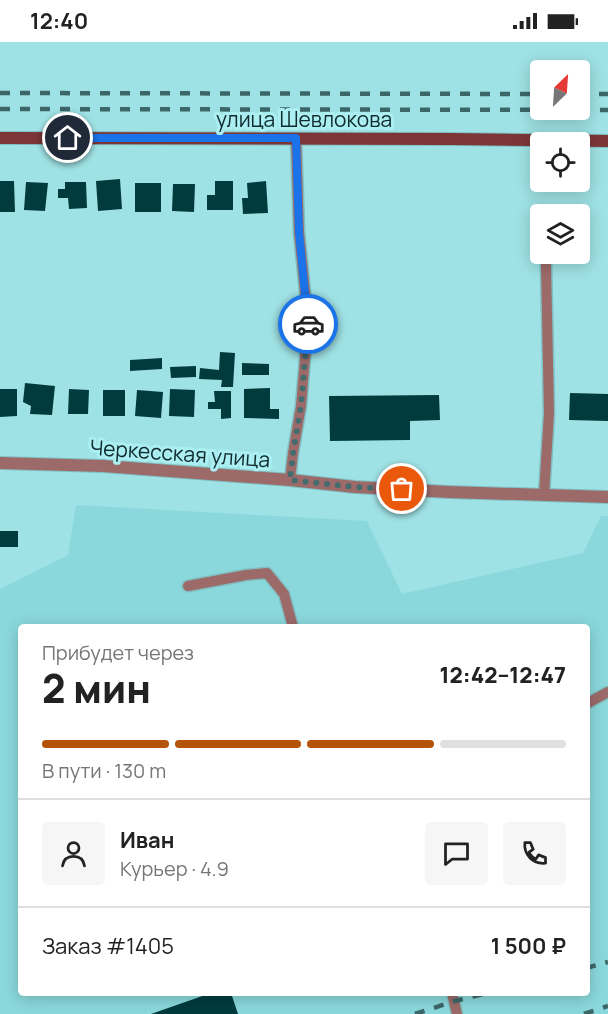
<!DOCTYPE html>
<html lang="ru">
<head>
<meta charset="utf-8">
<style>
  body { margin:0; font-family:Manrope,sans-serif; background:#f6f6f6; color:#222; height:100vh; display:flex; flex-direction:column; font-size:22px; white-space:nowrap }
  * { box-sizing:border-box; margin:0 }
  p { font-size:20px; color:#767676 }
  .icon { flex:none; width:33px; height:33px; fill:none; stroke:currentColor; stroke-width:2; stroke-linecap:round; stroke-linejoin:round }
  .map { position:relative; flex:1; overflow:hidden }
  .panel { position:absolute; left:18px; top:582px; width:572px; height:372px; display:flex; flex-direction:column; background:#fff; border-radius:6px; box-shadow:0 3px 15px #0003 }
  .panel>* { flex:none }
  .needle { width:39px; rotate:25deg }
  .tools { position:absolute; left:530px; top:18px; display:grid; gap:12px }
  .tools a { display:grid; place-items:center; width:60px; height:60px; border-radius:6px; background:#fff; box-shadow:0 3px 15px #0003; font-size:30px }
  .pin { position:absolute; display:grid; place-items:center; width:51px; height:51px; color:#fff; margin:-26px; border:3px solid #fff; border-radius:50%; box-shadow:0 2px 6px #0007 }
  .courier { position:absolute; display:grid; place-items:center; width:60px; height:60px; margin:-30px; border:4px solid #1a73e8; border-radius:50%; background:#fff; color:#222; box-shadow:0 2px 8px #0007 }
  .headline em { font-style:normal; font-weight:800 }
  .headline div { display:flex; flex-direction:column-reverse }
  .headline { display:flex; align-items:center; justify-content:space-between; height:102px; padding:0 24px }
  h1 { font-size:39px; font-weight:800; line-height:45px }
  .bar { display:grid; grid-template-columns:repeat(4,1fr); gap:9px 6px; align-content:center; height:72px; padding:0 24px }
  .bar i { height:8px; border-radius:4px; background:#e0e0e0 }
  .bar .selected { background:#b45309 }
  .bar p { grid-column:span 4 }
  .line { display:flex; align-items:center; gap:15px; padding:0 24px; border-top:2px solid #e0e0e0 }
  .line div { flex:1 }
  .round { display:grid; place-items:center; flex:none; width:63px; height:63px; border-radius:6px; background:#f6f6f6 }
  .status { display:flex; justify-content:space-between; align-items:center; height:42px; padding:0 30px; background:#fff; direction:ltr }
  .status svg { height:16px; fill:currentColor }
  .map>svg:first-child { display:block }
  .built { fill:#8ad8db; fill-rule:evenodd }
  .building { fill:#023b3e }
  .lines { fill:none; stroke-linecap:round; stroke-linejoin:round }
  .lane-casing { stroke:#82bec0; stroke-width:13 }
  .street-casing { stroke:#82bec0; stroke-width:14 }
  .secondary-casing { stroke:#82bec0; stroke-width:14 }
  .lane { stroke:#9c6a69; stroke-width:10 }
  .street { stroke:#9c6a69; stroke-width:12 }
  .secondary { stroke:#7c3638; stroke-width:12 }
  .rail { stroke:#3d6668; stroke-width:4.5; stroke-dasharray:10 10; stroke-linecap:butt }
  .done { stroke:#426c6e; stroke-width:6; stroke-dasharray:0 10.8 }
  .route { stroke:#1a73e8; stroke-width:8 }
  .labels { text-anchor:middle; dominant-baseline:central; stroke-width:6; stroke-linejoin:round; paint-order:stroke }
  .street-label { font-size:21px; fill:#102c2e; stroke:#aceff3 }
</style>
</head>
<body>
<div class="status"><b>12:40</b><svg viewBox="0 0 49 12"><path d="M0 12V9h3v3zM5 12V6h3v6zM10 12V3h3v9zM15 12V0h3v12zM26 1h20v11H26zM47 4h2v5h-2z"/></svg></div>
<div class="map">
<svg width="608" height="972" viewBox="0 0 608 972">
  <rect width="100%" height="100%" fill="#9fe2e5"/>
  <!-- built -->
  <path class="built" d="M76,463L367,479L402,552L583,511L601,474H608V972H0V547L68,513ZM21,585H586V951H21Z"/>
  <!-- building -->
  <path class="building" d="M120,137L122,167L98,169L96,139Z
    M0,139H14L15,170H0Z
    M215,139H233V168H207V153H215Z
    M266,139L268,171L243,172L242,156H248L247,141Z
    M26,140L48,141L45,169L24,168Z
    M65,140H86L87,166L69,167L68,156H58V147H65Z
    M135,141H161V170H135Z
    M173,142H195L194,170L172,169Z
    M220,310L235,311L233,345H221L222,338L199,337L200,326L219,328Z
    M162,316V327L130,329V318Z
    M242,321L269,322V333H242Z
    M196,324V335L171,336L170,325Z
    M25,341L55,344L52,373L30,372L31,364L23,360Z
    M270,346V367H279V377L244,376V347Z
    M0,347H17V374L0,375Z
    M69,347L89,348L88,372H68Z
    M170,347L195,348L194,375L169,374Z
    M103,348H125V374H103Z
    M137,348L163,350L161,376L135,374Z
    M214,349H231V376L221,377V367H208V360H215Z
    M570,351L608,352V379L569,378Z
    M439,353L440,378L410,379V398L330,399L329,354Z
    M0,489H18V505H0Z
    M211,951H231L238,972H151Z"/>
  <g class="lines">
    <!-- lane casing -->
    <g class="lane-casing">
      <path id="lane" d="M290,438L293,411L301,364L308,280L299,190L296,96
        M544,453L549,371L546,223
        M188,544L246,533L267,531L284,552L293,585
        M586,662L608,650
        M452,951L457,972"/>
    </g>
    <!-- street casing -->
    <g class="street-casing">
      <path id="street" d="M0,421L103,424L290,438L355,445L449,450L608,455"/>
    </g>
    <!-- secondary casing -->
    <g class="secondary-casing">
      <path id="secondary" d="M0,96L451,97L608,99"/>
    </g>
    <!-- lane -->
    <use href="#lane" class="lane"/>
    <!-- street -->
    <use href="#street" class="street"/>
    <!-- secondary -->
    <use href="#secondary" class="secondary"/>
    <!-- rail -->
    <path class="rail" d="M0,51L540,52
      M579,52H608
      M0,67L608,68
      M586,926L608,920
      M415,972L455,959L487,951
      M584,972L608,964"/>
  </g>
  <g class="lines">
    <!-- done -->
    <path class="done" d="M308,282L301,364L293,411L290,438L355,445L402,447"/>
    <!-- route -->
    <path class="route" d="M68,96H296L299,190L308,282"/>
  </g>
  <g class="labels">
    <!-- street labels -->
    <g class="street-label">
      <text x="304" y="77">улица Шевлокова</text>
      <text transform="translate(180 411) rotate(4)">Черкесская улица</text>
    </g>
  </g>
</svg>
<div class="tools">
<a><svg class="needle" viewBox="-14 -14 28 28"><path d="M0-13l5 13h-10z" fill="#e53935"/><path d="M0 13l5-13h-10z" fill="#767676"/></svg></a>
<a><svg class="icon" aria-label="locate" viewBox="0 0 24 24"><circle cx="12" cy="12" r="6"/><path d="M12 2v4M12 18v4M2 12h4M18 12h4"/></svg></a>
<a><svg class="icon" aria-label="layers" viewBox="0 0 24 24"><path d="M12 4l9 5-9 5-9-5zM3 14l9 5 9-5"/></svg></a>
</div>
<div class="pin" style="left:402px;top:447px;background:#ea580c"><svg class="icon" aria-label="bag" viewBox="0 0 24 24"><path d="M5 8h14l-1 12H6zM9 8a3 3 0 0 1 6 0"/></svg></div>
<div class="pin" style="left:68px;top:96px;background:#1f2937"><svg class="icon" aria-label="home" viewBox="0 0 24 24"><path d="M3 11l9-7 9 7M6 9v11h12V9"/></svg></div>
<div class="courier" style="left:308px;top:282px"><svg class="icon" aria-label="car" viewBox="0 0 24 24"><path d="M5 17H2v-5l4-1 3-4h7l3 4 3 1v5h-3M9 17h6M6 11h13"/><circle cx="7" cy="17" r="2"/><circle cx="17" cy="17" r="2"/></svg></div>
<section class="panel">
<div class="headline"><div><h1>2 мин</h1><p>Прибудет через</p></div><em>12:42–12:47</em></div>
<div class="bar"><i class="selected"></i><i class="selected"></i><i class="selected"></i><i></i><p>В пути · 130 m</p></div>
<div class="line" style="height:108px"><a class="round"><svg class="icon" aria-label="person" viewBox="0 0 24 24"><circle cx="12" cy="8" r="4"/><path d="M4 21q1-7 8-7t8 7"/></svg></a><div><b>Иван</b><p>Курьер · 4.9</p></div><a class="round"><svg class="icon" aria-label="chat" viewBox="0 0 24 24"><path d="M4 5h16v11H9l-5 4z"/></svg></a><a class="round"><svg class="icon" aria-label="phone" viewBox="0 0 24 24"><path d="M5 4h4l2 5-3 2q2 4 5 5l2-3 5 2v4C11 20 4 13 5 4z"/></svg></a></div>
<div class="line" style="height:78px"><div>Заказ #1405</div><b>1 500 ₽</b></div>
</section>
</div>
</body>
</html>
